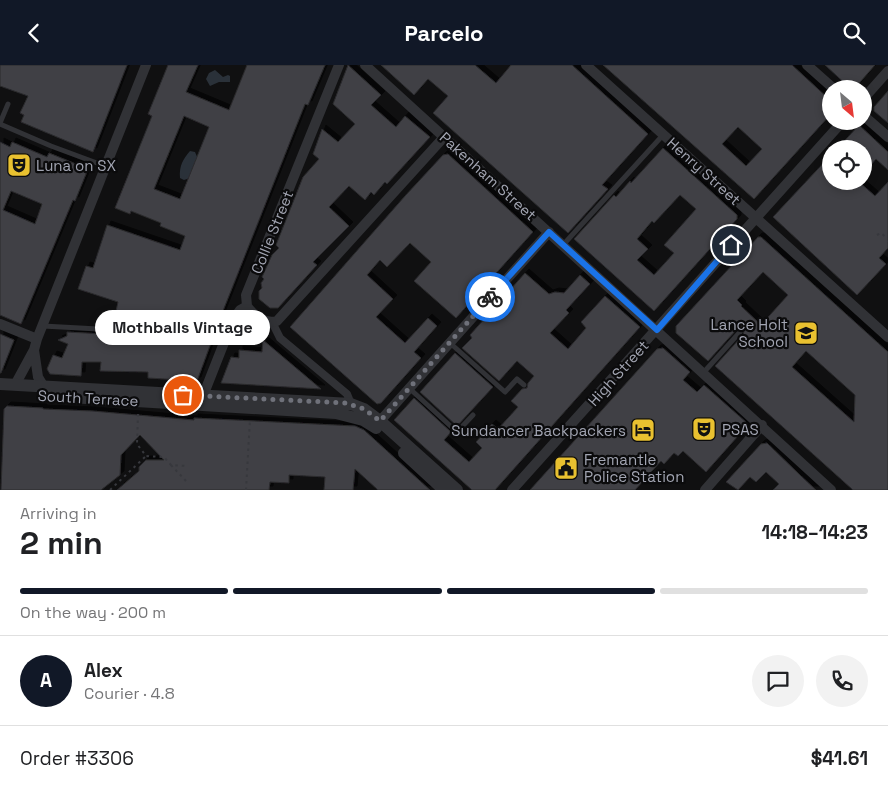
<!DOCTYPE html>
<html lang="en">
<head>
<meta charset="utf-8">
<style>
  body { margin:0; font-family:"Space Grotesk",sans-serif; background:#f2f2f2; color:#202124; height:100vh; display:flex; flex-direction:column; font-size:19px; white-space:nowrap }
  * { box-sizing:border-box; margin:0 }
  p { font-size:16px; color:#757577 }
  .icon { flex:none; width:28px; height:28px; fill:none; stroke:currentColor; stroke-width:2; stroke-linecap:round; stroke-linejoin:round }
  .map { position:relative; height:425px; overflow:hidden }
  .panel { display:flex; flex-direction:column; background:#fff; flex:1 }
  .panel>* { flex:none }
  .needle { width:32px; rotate:152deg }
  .tools { position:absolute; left:822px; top:15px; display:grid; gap:10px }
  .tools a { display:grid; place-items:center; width:50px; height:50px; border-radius:50%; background:#fff; box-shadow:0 2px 8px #0003; font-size:25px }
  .pin { position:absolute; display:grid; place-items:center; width:42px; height:42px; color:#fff; margin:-21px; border:2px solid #fff; border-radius:50%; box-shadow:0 1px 5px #0007 }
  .courier { position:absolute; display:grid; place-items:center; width:50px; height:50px; margin:-25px; border:4px solid #1a73e8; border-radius:50%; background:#fff; color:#222; box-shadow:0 1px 6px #0007 }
  .bubble { position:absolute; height:35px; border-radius:18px; background:#fff; box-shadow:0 2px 8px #0003; font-size:16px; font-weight:600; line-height:35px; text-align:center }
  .overview em { font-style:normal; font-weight:600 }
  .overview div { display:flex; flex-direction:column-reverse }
  .overview { display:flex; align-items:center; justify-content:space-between; height:85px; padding:0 20px }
  h1 { font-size:32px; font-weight:600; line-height:38px }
  .bar { display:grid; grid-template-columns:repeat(4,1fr); gap:8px 5px; align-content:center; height:60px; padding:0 20px }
  .bar i { height:6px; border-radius:4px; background:#e0e0e0 }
  .bar .selected { background:#111827 }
  .bar p { grid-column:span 4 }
  .line { display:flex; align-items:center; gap:12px; padding:0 20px; border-top:1px solid #e0e0e0 }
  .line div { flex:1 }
  .round { display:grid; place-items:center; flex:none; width:52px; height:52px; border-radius:26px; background:#f2f2f2 }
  header { display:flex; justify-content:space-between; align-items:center; height:65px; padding:0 20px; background:#111827; color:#fff; font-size:22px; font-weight:600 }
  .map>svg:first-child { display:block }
  .water { fill:#2a3139 }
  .building { fill:#3f4044; stroke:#2b2a2d; fill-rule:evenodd; filter:url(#shadow) }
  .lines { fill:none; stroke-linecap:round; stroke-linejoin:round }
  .path { stroke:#37383d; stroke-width:2; stroke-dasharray:2.5 4; stroke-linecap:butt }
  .service { stroke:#313236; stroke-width:5 }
  .pedestrian { stroke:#313236; stroke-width:8 }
  .minor { stroke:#313236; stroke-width:10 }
  .tertiary { stroke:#313236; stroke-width:12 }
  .done { stroke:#6f717a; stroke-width:5; stroke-dasharray:0 9 }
  .route { stroke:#1a73e8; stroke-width:6 }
  .labels { text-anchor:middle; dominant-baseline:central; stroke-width:4.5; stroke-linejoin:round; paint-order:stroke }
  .poi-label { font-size:15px; fill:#a2a5b2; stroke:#0b0b0c; text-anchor:start }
  .street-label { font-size:15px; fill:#a2a5b2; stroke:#0b0b0c }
</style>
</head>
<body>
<header><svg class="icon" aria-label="back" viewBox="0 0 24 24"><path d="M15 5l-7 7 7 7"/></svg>Parcelo<svg class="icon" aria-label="search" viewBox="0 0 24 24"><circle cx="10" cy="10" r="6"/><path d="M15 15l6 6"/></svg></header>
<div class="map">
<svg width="888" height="425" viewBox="0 0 888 425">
  <defs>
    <filter id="shadow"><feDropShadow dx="4" dy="-4" stdDeviation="0" flood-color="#0009"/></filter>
  </defs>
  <rect width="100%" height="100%" fill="#101011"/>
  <!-- water -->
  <path class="water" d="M215,5L223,12L228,10L230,11V17H219L210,21L206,14L209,8Z
    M190,86L195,87L198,94L190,113L184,115L180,113C179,101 183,94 190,86Z"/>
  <!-- building -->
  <path class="building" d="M0,0H127L93,87L21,57L24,50L20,48L28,31L0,21Z
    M168,0H198L186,27L229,45L247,0H325L308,40L305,39L215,266L119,261L124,248L116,246L118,237L78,224L86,201L93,203L107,160L180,185L185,171L160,161L161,158L131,146L130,149L115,143L152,51L148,49ZM184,51L209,62L180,134L154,124Z
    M348,0L381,30L371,40L396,62L405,51L430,72L387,119L385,117L374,130L371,127L365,135L349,121L329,142L349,161L313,197L317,200L278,243H270L259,234V226L262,223L261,218L264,214L262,212L272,190L279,183L276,180L303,112L319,94L313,89L322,64L338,77L355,59L333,39Z
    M381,0H475L496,18L511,0H572L648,69L602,120L608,124L568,168L433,48L448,31L428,14L414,30Z
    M603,0H792L831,36V49L754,134ZM738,62L762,84L746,101L722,79Z
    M825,0H875L854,24H851Z
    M888,26V58L874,46V42Z
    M859,60L888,87V105L876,94L864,108V84H837Z
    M0,77L10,82L12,77L47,92L49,88L88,104L75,136L73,135L21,259L0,250ZM11,126L42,139L35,159L3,145Z
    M663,83L737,150V154L654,246L574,174L614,130L616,132L630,116L631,118ZM680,130L696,144L664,180L674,188L654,210L637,195L648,184L637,174L652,156L654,158Z
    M448,89L533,167L456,253L414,216L431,197L410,178L387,202L380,195L367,210L393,234L376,252L405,278L428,253L437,261L414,287L421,293L381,338L377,339L290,262L405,131L443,90Z
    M831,90V116H858L875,131L888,117V183L879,193L886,199L857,230L773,152Z
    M758,172H761L888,287V425H853L715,301L743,270L744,266L743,263L737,264L708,296L676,268V261ZM763,207L788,230L761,260L741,241L742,240L737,235ZM806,286L855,330L854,357L792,302Z
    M525,208L549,229L555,227L564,228L580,210L590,219L566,245L569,248L550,268L568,284L586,263L581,257L605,231L640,262L495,425H472L394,355L414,333L451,367L444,375L469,397L482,383L476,377L492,359L498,364L518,342L511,336L522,324L527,323L528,318L534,311L517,296L499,316L462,283L472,273L470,270Z
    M67,267L212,275L197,316L148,313V307L100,306L101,297H82L81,311L50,309L47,304L53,290L62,293L68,279L58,275L67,271Z
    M0,269L14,275L1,308H0Z
    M263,275L321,324L221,318L231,292L239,293V285L262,287Z
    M663,283L690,307L683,315L697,327L704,320L747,358L746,362L706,407L683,386L678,391L674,388L664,399L661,396L635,425H530L657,284Z
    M455,288L493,322L457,361L420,327Z
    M7,341L43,343V344L92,346L194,355V353L355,361L364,365L430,425H378L355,404L353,425H324L325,412L289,410V418L270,417L269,425H117L139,406V402L146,395H164L140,370L121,390L120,410L101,425H1L4,344Z
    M767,378L801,411L816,425H773L779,419L766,407L756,417L750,412L738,425L726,417L761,379Z"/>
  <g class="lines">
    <!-- path -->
    <path class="path" d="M877,170L881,168L888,174
      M888,177V176
      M138,349L137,379L146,391L164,392L171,400L187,401
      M171,400L186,416
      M110,425L146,391
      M246,425L250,354"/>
    <!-- service -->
    <path class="service" d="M0,58L8,39
      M0,59L51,81L105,101
      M563,180L663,70
      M43,261L226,271
      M450,278L505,327L517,314L524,320
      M704,307L740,267
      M409,323L457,367L473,350"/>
    <!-- pedestrian -->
    <path class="pedestrian" d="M272,257L280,273L347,329L351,339"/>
    <!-- minor -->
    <path class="minor" d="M365,0L831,425
      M586,0L888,272
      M807,0L834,24
      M864,33L888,6
      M864,51L888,72
      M247,241C254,251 264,259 277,256L444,72
      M247,241L246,230L339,0
      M0,259L37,274
      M34,285L38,312L44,322
      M15,320L34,285L37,274L146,0
      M203,331L233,255L240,245L247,241
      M380,356L549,167
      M512,425L843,56
      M705,425L762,360"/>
    <!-- tertiary -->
    <path class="tertiary" d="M0,319L351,339L364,344L380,356L457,425
      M70,332L336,348L363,355L376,363
      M404,388L444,425"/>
  </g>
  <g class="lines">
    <!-- done -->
    <path class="done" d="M183,330L346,338L364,344L380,356L490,232"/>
    <!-- route -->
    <path class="route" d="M490,232L549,167L657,265L731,180"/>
  </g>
  <!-- icons -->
  <defs>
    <g id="theatre-square" transform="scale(1.25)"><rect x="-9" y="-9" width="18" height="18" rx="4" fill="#e9c130" stroke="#0b0b0c"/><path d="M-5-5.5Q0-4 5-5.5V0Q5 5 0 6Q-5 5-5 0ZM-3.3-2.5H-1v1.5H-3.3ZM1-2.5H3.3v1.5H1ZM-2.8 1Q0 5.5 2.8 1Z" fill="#111"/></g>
    <g id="school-square" transform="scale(1.25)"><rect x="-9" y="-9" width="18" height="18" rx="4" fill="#e9c130" stroke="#0b0b0c"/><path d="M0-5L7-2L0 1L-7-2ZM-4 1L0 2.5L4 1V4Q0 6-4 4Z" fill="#111"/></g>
    <g id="hotel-square" transform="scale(1.25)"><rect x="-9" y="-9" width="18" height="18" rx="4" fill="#e9c130" stroke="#0b0b0c"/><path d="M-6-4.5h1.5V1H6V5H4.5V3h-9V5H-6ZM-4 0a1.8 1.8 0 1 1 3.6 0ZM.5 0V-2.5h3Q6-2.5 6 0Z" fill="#111"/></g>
    <g id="civic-square" transform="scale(1.25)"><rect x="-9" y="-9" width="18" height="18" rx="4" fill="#e9c130" stroke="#0b0b0c"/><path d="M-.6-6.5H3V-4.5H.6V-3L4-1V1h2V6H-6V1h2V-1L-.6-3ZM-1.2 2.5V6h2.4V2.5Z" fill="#111"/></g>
  </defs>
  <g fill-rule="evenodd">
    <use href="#theatre-square" x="19" y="100"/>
    <use href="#school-square" x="806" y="268"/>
    <use href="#theatre-square" x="704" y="364"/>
    <use href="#hotel-square" x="643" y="365"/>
    <use href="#civic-square" x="566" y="403"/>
  </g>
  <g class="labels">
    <!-- poi labels -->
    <g class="poi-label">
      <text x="36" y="100">Luna on SX</text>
      <text x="788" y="259" text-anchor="end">Lance Holt<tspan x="788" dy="17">School</tspan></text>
      <text x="722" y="364">PSAS</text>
      <text x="626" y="365" text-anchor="end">Sundancer Backpackers</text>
      <text x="584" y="394">Fremantle<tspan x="584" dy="17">Police Station</tspan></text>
    </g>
    <!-- street labels -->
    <g class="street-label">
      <text transform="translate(704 106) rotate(42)">Henry Street</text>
      <text transform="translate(488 111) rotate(42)">Pakenham Street</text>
      <text transform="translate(272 167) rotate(-68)">Collie Street</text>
      <text transform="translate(618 308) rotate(-48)">High Street</text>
      <text transform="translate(88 333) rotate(3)">South Terrace</text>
    </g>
  </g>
</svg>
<div class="tools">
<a><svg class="needle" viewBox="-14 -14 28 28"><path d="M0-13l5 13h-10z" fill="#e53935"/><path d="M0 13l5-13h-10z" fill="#757577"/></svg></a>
<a><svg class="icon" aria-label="locate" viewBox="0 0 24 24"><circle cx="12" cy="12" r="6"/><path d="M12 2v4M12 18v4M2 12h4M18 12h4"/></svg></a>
</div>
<div class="pin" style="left:183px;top:330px;background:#ea580c"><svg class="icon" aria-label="bag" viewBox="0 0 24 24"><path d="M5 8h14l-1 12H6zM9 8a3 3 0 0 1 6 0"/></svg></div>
<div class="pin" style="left:731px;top:180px;background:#1f2937"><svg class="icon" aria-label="home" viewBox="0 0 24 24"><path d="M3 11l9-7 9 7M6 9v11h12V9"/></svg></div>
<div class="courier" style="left:490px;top:232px"><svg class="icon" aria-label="bike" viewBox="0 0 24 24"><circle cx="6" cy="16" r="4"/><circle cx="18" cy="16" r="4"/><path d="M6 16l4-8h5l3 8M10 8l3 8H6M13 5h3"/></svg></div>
<div class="bubble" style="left:95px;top:245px;width:175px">Mothballs Vintage</div>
</div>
<section class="panel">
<div class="overview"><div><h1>2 min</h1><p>Arriving in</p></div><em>14:18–14:23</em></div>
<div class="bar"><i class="selected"></i><i class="selected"></i><i class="selected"></i><i></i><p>On the way · 200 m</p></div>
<div class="line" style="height:90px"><b class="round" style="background:#111827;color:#fff">A</b><div><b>Alex</b><p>Courier · 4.8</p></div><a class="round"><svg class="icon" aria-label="chat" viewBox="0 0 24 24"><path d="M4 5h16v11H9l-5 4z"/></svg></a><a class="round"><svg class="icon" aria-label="phone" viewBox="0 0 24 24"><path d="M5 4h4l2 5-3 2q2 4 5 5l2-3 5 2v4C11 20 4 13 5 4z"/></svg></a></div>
<div class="line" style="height:65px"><div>Order #3306</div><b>$41.61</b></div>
</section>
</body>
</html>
